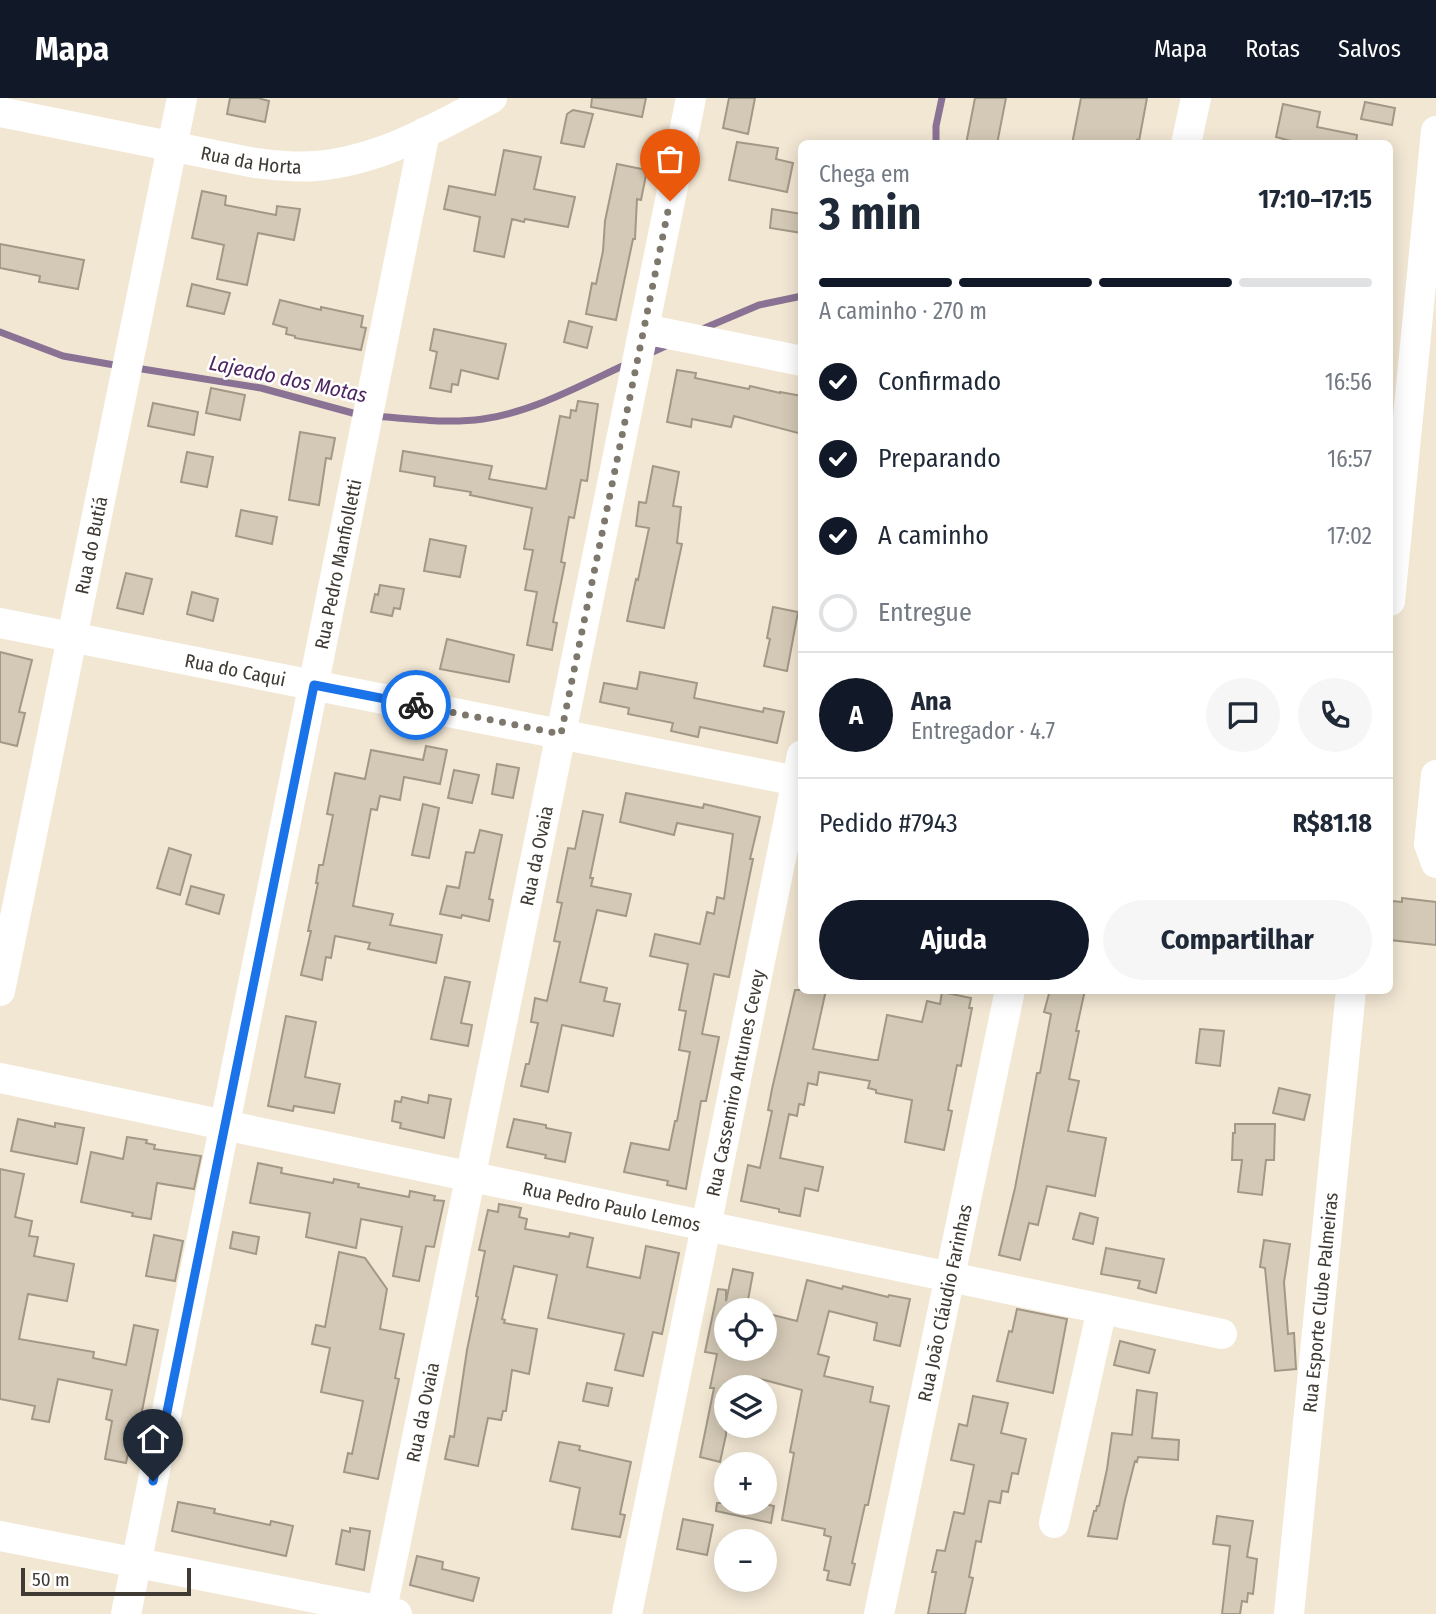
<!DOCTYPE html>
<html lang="pt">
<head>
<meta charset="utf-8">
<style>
  body { margin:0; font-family:"Fira Sans Condensed",sans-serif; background:#f6f6f7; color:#1f2937; height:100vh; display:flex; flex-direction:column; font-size:26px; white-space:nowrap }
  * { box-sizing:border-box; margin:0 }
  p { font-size:23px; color:#747a83 }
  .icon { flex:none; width:38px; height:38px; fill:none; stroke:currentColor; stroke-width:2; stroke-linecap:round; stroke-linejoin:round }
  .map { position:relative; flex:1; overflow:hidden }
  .side { position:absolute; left:798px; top:42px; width:595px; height:854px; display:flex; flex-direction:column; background:#fff; border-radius:10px; box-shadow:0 4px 18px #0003 }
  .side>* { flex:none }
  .tools { position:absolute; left:714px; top:1200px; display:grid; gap:14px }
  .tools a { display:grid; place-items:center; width:63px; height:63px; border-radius:50%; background:#fff; box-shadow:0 4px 18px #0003; font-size:35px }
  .scale { position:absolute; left:21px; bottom:18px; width:170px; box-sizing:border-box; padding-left:7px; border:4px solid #3f3a33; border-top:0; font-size:19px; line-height:24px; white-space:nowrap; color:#3f3a33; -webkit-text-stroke:5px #fff; paint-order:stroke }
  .pin { position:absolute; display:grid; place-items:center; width:60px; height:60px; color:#fff; margin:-72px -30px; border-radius:50% 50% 50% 0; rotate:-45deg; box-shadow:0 0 7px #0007 }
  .pin .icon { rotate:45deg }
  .courier { position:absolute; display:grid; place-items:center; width:70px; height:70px; margin:-35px; border:5px solid #1a73e8; border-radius:50%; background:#fff; color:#222; box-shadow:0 2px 9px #0007 }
  .overview em { font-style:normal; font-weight:700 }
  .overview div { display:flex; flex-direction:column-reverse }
  .overview { display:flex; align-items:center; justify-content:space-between; height:119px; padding:0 21px }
  h1 { font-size:46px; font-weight:700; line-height:52px }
  .bar { display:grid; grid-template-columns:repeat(4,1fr); gap:10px 7px; align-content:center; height:84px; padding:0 21px }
  .bar i { height:9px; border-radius:5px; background:#e0e1e3 }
  .bar .current { background:#111827 }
  .bar p { grid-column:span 4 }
  .line { display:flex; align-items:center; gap:18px; padding:0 21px; border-top:2px solid #e0e1e3 }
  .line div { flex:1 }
  .round { display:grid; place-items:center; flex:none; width:74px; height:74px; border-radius:37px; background:#f6f6f7 }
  ol { padding:0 21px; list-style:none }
  li { display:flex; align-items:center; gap:21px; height:77px }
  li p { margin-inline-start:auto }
  li .icon { padding:7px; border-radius:50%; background:#111827; color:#fff; stroke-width:4 }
  li:last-child { color:#747a83 }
  li i { width:38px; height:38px; border:4px solid #e0e1e3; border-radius:50% }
  .primary-button { display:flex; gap:14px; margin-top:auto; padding:14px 21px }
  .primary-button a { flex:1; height:80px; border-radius:42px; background:#111827; color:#fff; font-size:28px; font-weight:700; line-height:80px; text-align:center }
  .primary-button a+a { background:#f6f6f7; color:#1f2937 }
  header { display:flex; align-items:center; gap:42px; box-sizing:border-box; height:98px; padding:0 35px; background:#111827; color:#fff }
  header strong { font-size:33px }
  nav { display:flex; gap:38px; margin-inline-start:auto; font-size:24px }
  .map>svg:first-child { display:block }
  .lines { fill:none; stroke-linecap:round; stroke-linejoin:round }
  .stream { stroke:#8a7294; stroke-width:7 }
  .building { fill:#d4c9b6; stroke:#a29886; stroke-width:2 }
  .minor { stroke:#fff; stroke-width:30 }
  .done { stroke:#7e776b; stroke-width:7; stroke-dasharray:0 12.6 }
  .route { stroke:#1a73e8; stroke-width:9 }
  .labels { text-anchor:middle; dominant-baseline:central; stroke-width:5; stroke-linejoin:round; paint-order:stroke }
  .street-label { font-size:19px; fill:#3f3a33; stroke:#fff }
  .water-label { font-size:21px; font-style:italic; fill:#4d2361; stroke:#fff }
</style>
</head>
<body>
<header>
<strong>Mapa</strong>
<nav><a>Mapa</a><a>Rotas</a><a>Salvos</a></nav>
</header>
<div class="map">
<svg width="1436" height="1516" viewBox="0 0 1436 1516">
  <rect width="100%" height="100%" fill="#f2e7d3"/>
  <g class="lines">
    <!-- stream -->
    <path class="stream" d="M936,46V28L942,0
      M700,232L759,207L802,198
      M0,234L63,258L120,268
      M646,257L670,246
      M136,270L261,290L360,317
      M375,318C411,321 448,326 483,321C533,314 583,286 629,265"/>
  </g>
  <!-- building -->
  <path class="building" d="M230,0H258L269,3L265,24L227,16Z
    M592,0H646L642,19L591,9Z
    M729,0H755L748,36L723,30Z
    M975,0H1006L997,46H966Z
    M1081,0H1147L1139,43L1137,42L1136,46H1072Z
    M1365,4L1395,10L1392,27L1361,21Z
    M1283,6L1320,14L1317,29L1357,37L1356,46H1302L1276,39Z
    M573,12L593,16L584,49L561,45L567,16Z
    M737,44L778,50L776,61L793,65L787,94L729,82Z
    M504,52L541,59L534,91L575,99L568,129L525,121L524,124L512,121L504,159L474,153L480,119L444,111L449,88L495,97Z
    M617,66L647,72L641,102L637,101L635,141H633L616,222L586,216L592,185L596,186L603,153L605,123Z
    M202,93L226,98L225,107L276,117L277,108L300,111L294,142L258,135L247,187L217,181L224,147L192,140Z
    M772,111L802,116V135L770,130Z
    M0,146L84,162L78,191L39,184L40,178L0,170Z
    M192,186L230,195L224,216L187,208Z
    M280,202L321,212V209L363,218L361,229L366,230L361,252L295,240V238L286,236L287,230L273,226Z
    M569,223L592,229L587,250L564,244Z
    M434,231L506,246L498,281L461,272L458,287L452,286L451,294L430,290L437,254L430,252Z
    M677,272L696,275L695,280L749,291L750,288L780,295V294L802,298V336L734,318L731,329L692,321L691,329L667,324Z
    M211,290L245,297L240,322L206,315Z
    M578,303L598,306L587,383L581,382L574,420L569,419L561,464L565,465L553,524L557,525L552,552L527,547L537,494L525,492L533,452L524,451L532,410L470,397L471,394L434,388L435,379L400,373L403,353L492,368L489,381L546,391L560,318L570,320L571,312L576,313Z
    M153,305L198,314L194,337L148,328Z
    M300,334L335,340L331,361L326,360L319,407L289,402Z
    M187,354L213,359L207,389L181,384Z
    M653,368L679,374L673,408L681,409L677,445L682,446L664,530L627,523L636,481L638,482L649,430L636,428L639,404L646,405Z
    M241,412L277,419L272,446L236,438Z
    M430,441L466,448L460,479L424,473Z
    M126,475L152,481L143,516L117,510Z
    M380,487L404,491L400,511L394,510L392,518L371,514L375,496L378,497Z
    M192,494L218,501L213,523L187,516Z
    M773,509L798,514L787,573L764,568L770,541L767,540Z
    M447,541L514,557L509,584L440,571Z
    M0,554L32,562L19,614L25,615L17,648L0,644Z
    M640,574L697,585L694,600L763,614L764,610L784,614L777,645L700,629L698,639L671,633L673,625L628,616L629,610L600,604L604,585L637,591Z
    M426,648L447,652L440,686L404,679L400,702L380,698L377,712L371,711L353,808L393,816L390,827L442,837L436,865L368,851L370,845L335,838L331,860L326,859L322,882L301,877L311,833H308L318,785H316L319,767H323L333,717L327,716L335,675L365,681L371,652L423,662Z
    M497,666L519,670L513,700L492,696Z
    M454,672L479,677L472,705L448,700Z
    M626,695L703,710L704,706L760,719L750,761H753L729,879L714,876L702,936L719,939L706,1003H701L686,1091L667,1087L668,1083L624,1074L631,1045L669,1052L675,1023H677L690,954L679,952L686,913L679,912L688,866L650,858L655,836L700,846L707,814L714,816L717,799L724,801L733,736L677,725L674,737L620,724Z
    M423,706L439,710L429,760L412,757Z
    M583,713L603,717L590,780H593L591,788L631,796L626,818L597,812L580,884L607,890L604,903L620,906L613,938L562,927L548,994L521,988L526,966H529L538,925L531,924L535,900L547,903L560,844L554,843L562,805L557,804L568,750L575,751Z
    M480,732L502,737L489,801L493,802L489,823L462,817L461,820L440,816L447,788L459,790L466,754L474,755Z
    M169,750L191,757L180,797L157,790Z
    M191,788L224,797L219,816L186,806Z
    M1402,800L1436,804V847L1390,842L1392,803L1402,804Z
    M445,879L470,884L461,925L472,927L468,948L431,941Z
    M795,892H826L813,951L874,962H878L887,917L922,924L927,903L940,906L942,894L971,900L969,910H972L961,968L957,967L948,1012L952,1013L944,1052L905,1044L912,1002L876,995V992L868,990L870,983L819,974L817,987L808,985L804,1007L799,1006L797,1018L789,1016L780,1060L823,1069L818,1093L805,1090L800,1118L779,1114V1111L741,1103L748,1067L760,1070L772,1013L768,1012L772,991Z
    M1050,892H1085L1076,933H1079L1069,981L1079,983L1068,1033L1106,1040L1095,1098L1047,1088L1038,1127L1029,1125L1020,1162L999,1157L1015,1090L1037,975H1040L1051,916L1044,914Z
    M286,918L316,924L305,979L340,986L334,1015L294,1008L293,1013L268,1008Z
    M1200,931L1224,933L1220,968L1196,965Z
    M1279,990L1310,997L1304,1022L1273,1015Z
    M429,997L451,1001L444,1040L400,1030L401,1025L392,1023L395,1003L401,1004L402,999L428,1005Z
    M18,1021L55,1029V1025L84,1030L77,1066L11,1053Z
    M514,1021L546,1027V1030L571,1035L565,1064L545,1060L546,1057L507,1049Z
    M1235,1026H1275L1274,1062H1266L1262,1097L1238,1094L1242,1062H1232L1233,1035H1235Z
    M127,1039L147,1042L146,1045L155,1047L154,1051L201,1058L194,1091L157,1085L151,1121L132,1118L133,1115L81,1104L91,1054L123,1061Z
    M258,1065L282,1070L281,1075L333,1085L334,1081L359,1086L358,1089L409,1099L410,1093L435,1098L434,1102L444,1103L434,1149L426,1148L419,1183L393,1178L402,1129L361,1121L356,1150L306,1139L310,1115L250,1105Z
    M0,1071L24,1076L15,1119L32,1123L29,1138L38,1139L34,1158L74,1166L67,1203L28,1196L19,1241L94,1254L93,1260L126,1267L134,1227L158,1232L139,1328L134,1327L126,1365L105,1361L112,1323L106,1321L112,1292L58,1281L49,1324L32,1321L35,1308L0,1301Z
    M499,1106L521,1110L519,1119L527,1121L525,1131L569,1139L570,1135L593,1140L587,1169L640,1180L646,1148L679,1155L662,1236L653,1234L643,1278L615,1272L624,1236L548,1220L557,1177L514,1168L502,1221L505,1222L504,1225L537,1231L529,1276L512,1272L506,1313H503L501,1322L488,1320L478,1368L445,1361L450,1338L454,1339L467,1252L478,1199L476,1198L485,1153L479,1152L488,1112L498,1114Z
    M1080,1115L1098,1120L1093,1146L1073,1141Z
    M233,1134L259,1139L256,1156L230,1150Z
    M154,1137L183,1143L175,1183L146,1178Z
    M1264,1142L1290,1146L1284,1184L1288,1236L1294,1235L1296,1271L1275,1273L1265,1170L1260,1169Z
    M1106,1150L1164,1161L1156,1195L1138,1190L1140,1183L1101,1176Z
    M339,1154L365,1160L387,1191L380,1231L404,1236L395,1280L399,1281L378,1381L344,1374L348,1355L352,1356L363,1303L321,1294L330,1250L312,1246L316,1227L325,1229Z
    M733,1171L753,1175L746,1213H726V1251H765V1215L797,1223L807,1182L842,1191L843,1188L888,1199L889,1197L910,1201L900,1248L874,1242L877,1225L829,1213L818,1256L829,1259L824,1278L873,1289L870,1304L889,1308L868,1407H865L852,1465L855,1466L850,1487L827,1482L829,1473L824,1472L831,1439L824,1437L825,1431L782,1422L794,1355L790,1354L802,1292L753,1279L751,1286L745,1285L744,1290H726V1337L720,1364L700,1359L714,1290H710L717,1256L705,1254L718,1191L726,1192V1203Z
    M1017,1211L1067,1221L1053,1295L997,1283L1009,1233L1012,1234Z
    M1120,1243L1155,1252L1149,1275L1114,1267Z
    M587,1285L612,1290L608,1308L583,1303Z
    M1137,1292L1157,1295L1152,1340L1179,1342L1178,1362L1138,1359L1137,1364L1135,1363L1125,1402L1117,1441L1088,1438L1094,1413H1096L1097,1408H1099L1107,1371L1112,1335L1132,1337Z
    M973,1298L1008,1305L1001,1335L1026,1341L1018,1376L1012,1375L1008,1394L1002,1393L1000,1405L989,1403L981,1444L976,1443L969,1479L973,1480L965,1516H928L936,1474H932L937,1452L945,1453L954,1414L964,1416L974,1367L951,1362L959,1326L967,1328Z
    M559,1344L580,1348L579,1352L631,1364L620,1416L625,1417L620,1439L572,1431L580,1390L550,1383Z
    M178,1404L215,1411L214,1415L270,1427L271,1423L293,1428L286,1458L172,1433Z
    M717,1405H760L774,1408L771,1425L716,1413Z
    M1217,1418L1253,1423L1247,1459L1257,1461L1253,1496L1248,1495L1247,1504L1242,1503L1240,1516H1222L1230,1448L1213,1446Z
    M683,1421L713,1427L707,1457L677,1451Z
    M350,1430L370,1433L364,1472L336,1466L342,1432L350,1434Z
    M417,1458L443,1464L442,1471L479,1480L473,1503L410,1487Z"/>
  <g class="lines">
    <!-- minor -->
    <g class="minor">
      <path id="s1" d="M0,14L255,65C274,67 295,70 315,68C379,63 436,30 492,0"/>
      <path d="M1186,46L1196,0"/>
      <path d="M644,231L802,263"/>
      <path d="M1390,503L1436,33"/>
      <path id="s2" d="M0,525L802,684"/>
      <path d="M1436,677L1429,746L1436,765"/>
      <path id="s3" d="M0,893L182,0"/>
      <path id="s4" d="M0,980L1222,1236"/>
      <path d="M1054,1425L1102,1211"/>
      <path d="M0,1438L397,1516"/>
      <path id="s5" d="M126,1516L425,34"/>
      <path id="s6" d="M381,1516L691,0"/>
      <path id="s7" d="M627,1516L802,657"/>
      <path id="s8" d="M879,1516L1010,892"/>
      <path id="s9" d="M1289,1516L1351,892"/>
    </g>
  </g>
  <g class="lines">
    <!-- done -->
    <path class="done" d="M416,607L561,636L670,103"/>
    <!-- route -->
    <path class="route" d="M153,1383L314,587L416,607"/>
  </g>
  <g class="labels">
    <!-- street labels -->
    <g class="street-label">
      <text stroke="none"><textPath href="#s1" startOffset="256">Rua da Horta</textPath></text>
      <text stroke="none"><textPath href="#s3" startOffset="455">Rua do Butiá</textPath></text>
      <text stroke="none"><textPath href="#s5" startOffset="1071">Rua Pedro Manfiolletti</textPath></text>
      <text stroke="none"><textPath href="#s2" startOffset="240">Rua do Caqui</textPath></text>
      <text stroke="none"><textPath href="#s6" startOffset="774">Rua da Ovaia</textPath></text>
      <text stroke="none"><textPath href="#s7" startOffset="542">Rua Cassemiro Antunes Cevey</textPath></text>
      <text stroke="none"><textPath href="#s4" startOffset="625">Rua Pedro Paulo Lemos</textPath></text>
      <text stroke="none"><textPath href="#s8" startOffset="318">Rua João Cláudio Farinhas</textPath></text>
      <text stroke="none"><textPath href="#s9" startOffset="313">Rua Esporte Clube Palmeiras</textPath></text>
      <text stroke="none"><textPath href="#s6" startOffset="206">Rua da Ovaia</textPath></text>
    </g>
    <!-- water labels -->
    <g class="water-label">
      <text transform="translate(288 281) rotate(12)">Lajeado dos Motas</text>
    </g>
  </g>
</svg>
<div class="tools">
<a><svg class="icon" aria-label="locate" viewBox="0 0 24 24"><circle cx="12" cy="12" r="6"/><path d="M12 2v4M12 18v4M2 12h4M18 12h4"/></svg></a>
<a><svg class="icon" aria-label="layers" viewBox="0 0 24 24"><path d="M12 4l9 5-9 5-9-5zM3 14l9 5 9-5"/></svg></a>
<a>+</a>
<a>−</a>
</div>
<div class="scale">50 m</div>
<div class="pin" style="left:670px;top:103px;background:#ea580c"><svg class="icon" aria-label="bag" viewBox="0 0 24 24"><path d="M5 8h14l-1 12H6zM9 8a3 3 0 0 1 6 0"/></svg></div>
<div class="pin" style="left:153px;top:1383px;background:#1f2937"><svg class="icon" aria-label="home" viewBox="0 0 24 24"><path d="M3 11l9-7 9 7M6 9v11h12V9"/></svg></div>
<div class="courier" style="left:416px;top:607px"><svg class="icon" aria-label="bike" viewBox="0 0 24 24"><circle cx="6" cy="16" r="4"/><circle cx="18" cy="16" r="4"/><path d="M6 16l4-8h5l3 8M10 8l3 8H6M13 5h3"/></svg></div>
<section class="side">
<div class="overview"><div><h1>3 min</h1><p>Chega em</p></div><em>17:10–17:15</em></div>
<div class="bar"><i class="current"></i><i class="current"></i><i class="current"></i><i></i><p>A caminho · 270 m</p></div>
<ol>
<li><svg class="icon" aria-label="check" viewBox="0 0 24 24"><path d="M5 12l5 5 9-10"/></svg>Confirmado<p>16:56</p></li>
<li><svg class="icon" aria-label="check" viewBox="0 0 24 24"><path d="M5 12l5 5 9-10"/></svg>Preparando<p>16:57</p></li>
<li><svg class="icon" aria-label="check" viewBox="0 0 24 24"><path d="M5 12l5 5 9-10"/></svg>A caminho<p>17:02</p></li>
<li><i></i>Entregue</li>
</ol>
<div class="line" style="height:126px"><b class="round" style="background:#111827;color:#fff">A</b><div><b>Ana</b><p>Entregador · 4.7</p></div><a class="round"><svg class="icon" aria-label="chat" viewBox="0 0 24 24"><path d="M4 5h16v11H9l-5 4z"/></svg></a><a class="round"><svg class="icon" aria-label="phone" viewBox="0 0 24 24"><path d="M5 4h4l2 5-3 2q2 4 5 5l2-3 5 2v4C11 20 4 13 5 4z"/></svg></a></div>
<div class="line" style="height:91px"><div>Pedido #7943</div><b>R$81.18</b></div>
<div class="primary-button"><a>Ajuda</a><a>Compartilhar</a></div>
</section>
</div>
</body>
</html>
